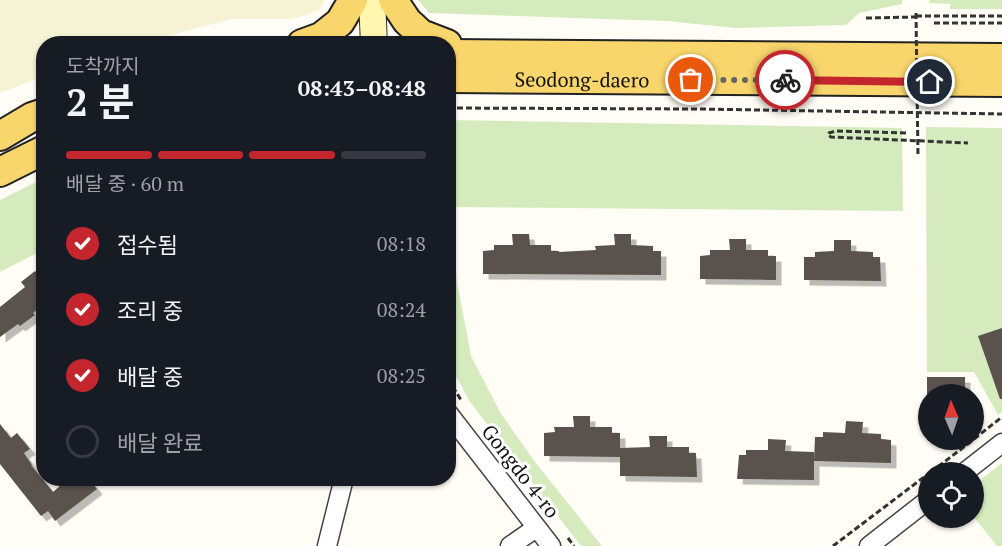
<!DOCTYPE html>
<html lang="ko">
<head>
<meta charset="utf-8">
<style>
  body { margin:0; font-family:"PT Serif","Noto Sans KR",serif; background:#242831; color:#f1f3f6; height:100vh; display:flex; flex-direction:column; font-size:22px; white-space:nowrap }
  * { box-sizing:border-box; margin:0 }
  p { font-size:20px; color:#9ea1a6 }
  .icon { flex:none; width:33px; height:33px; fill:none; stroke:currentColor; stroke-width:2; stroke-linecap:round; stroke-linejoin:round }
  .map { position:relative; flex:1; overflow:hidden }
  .sheet { position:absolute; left:36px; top:36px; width:420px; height:450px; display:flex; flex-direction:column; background:#171b24; border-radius:24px; box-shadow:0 2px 4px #0004 }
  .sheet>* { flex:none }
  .needle { width:39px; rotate:358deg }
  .buttons { position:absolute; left:918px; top:384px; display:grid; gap:12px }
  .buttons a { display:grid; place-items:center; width:66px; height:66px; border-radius:50%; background:#171b24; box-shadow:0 2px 4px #0004; font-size:30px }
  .pin { position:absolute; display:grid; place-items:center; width:51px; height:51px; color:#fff; margin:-26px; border:3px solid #fff; border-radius:50%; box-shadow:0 2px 6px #0007 }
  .courier { position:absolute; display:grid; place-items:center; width:60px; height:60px; margin:-30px; border:4px solid #c4262e; border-radius:50%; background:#fff; color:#222; box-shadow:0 2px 8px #0007 }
  .head em { font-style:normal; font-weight:700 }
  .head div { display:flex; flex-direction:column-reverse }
  .head { display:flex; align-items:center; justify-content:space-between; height:102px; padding:0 30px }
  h1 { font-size:39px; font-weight:700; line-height:45px }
  .bar { display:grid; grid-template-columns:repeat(4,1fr); gap:9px 6px; align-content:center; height:72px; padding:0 30px }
  .bar i { height:8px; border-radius:4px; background:#363941 }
  .bar .selected { background:#c4262e }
  .bar p { grid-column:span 4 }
  ol { padding:0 30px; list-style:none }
  li { display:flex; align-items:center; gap:18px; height:66px }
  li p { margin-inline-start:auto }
  li .icon { padding:6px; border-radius:50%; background:#c4262e; color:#fff; stroke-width:4 }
  li:last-child { color:#9ea1a6 }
  li i { width:33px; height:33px; border:3px solid #363941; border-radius:50% }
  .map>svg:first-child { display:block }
  .farmland { fill:#f6f3d4 }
  .green { fill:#d5ebbd }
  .building { fill:#5a524d; filter:url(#shadow) }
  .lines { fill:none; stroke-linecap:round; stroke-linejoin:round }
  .street-casing { stroke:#444; stroke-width:21 }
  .secondary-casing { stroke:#333; stroke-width:28 }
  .primary-casing { stroke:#222; stroke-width:32 }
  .path { stroke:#333; stroke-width:3; stroke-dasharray:6 3; stroke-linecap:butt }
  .street { stroke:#fff; stroke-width:18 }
  .secondary { stroke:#fff6b0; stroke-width:26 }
  .primary { stroke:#f9d66b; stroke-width:28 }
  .path-bridge { stroke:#333; stroke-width:3; stroke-dasharray:6 3; stroke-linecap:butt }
  .done { stroke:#646461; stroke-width:6; stroke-dasharray:0 10.8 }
  .route { stroke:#c4262e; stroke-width:8 }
  .labels { text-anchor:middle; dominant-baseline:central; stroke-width:6; stroke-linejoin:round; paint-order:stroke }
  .street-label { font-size:20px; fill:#111; stroke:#fff }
</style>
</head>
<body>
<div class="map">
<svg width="1002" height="546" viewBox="0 0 1002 546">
  <defs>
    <filter id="shadow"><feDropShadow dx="5.5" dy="5.5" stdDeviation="0" flood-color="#0004"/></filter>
  </defs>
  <rect width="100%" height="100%" fill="#fffdf5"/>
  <!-- farmland -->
  <path class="farmland" d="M0,0H325L320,9L307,15L289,19H232L140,43L44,44L43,76L0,93Z"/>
  <!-- green -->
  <path class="green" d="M418,0H902V4L859,13L846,25L735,28L667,21L429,13Z
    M930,0H1002V9H950V4L929,3Z
    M448,120L902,128L903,211L450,207L457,282L471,356L500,412L535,462L602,546H581L470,402L449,363Z
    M926,127L1002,128V412L998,415L974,372H927Z
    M43,180V250L0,272V200L32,184Z
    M1002,463V546H997L974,517V485Z"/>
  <!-- building -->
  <path class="building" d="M512,234H529L530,245H551V251H559V252L596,250L595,246L615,245L614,234H631V245L653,246V251H661V275L483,274V251L494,250V245H513Z
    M729,239H746V250H768V256H776V280L700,279V256L710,255V250H730Z
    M834,240H851V251L873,252V257H880L881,281L804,280V257H815V252L834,251Z
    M35,271L44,280V304L33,313L35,315L20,326L18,324L0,337V307L25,287L21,282Z
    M1002,328V399H1000L978,336Z
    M927,377H965V394H927Z
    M573,416H590V427H612V433H620V457L544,456V433L555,432L554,427H574Z
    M846,421L863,422L862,433L881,434V439L891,440V463L814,461L815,437H823V432L845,433Z
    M0,424L11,438L17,433L30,449L24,453L32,465H31L53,492L69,478H88L97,489L55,521L48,511L41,516L0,464Z
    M649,436H667V447H689V453H696L697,477L620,476V448L650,447Z
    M768,439L786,440L785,451L814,452V480L737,479L739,455H746V450H768Z"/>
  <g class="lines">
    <!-- street casing -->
    <g class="street-casing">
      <path id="street" d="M448,413L551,546
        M965,472L1002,443
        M327,546L344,478
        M510,546L536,528
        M869,546L928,500"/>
    </g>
    <!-- secondary casing -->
    <g class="secondary-casing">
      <path id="secondary" d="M372,0L374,44"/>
    </g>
    <!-- primary casing -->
    <g class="primary-casing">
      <g id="primary">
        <path d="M393,0L407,21L421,34L447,44"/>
        <path d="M302,44L321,37L340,22L353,0"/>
        <path d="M448,54L1002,58"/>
        <path id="s1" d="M448,78L1002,82"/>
        <path d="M0,136L32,117L44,113"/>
        <path d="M0,172L44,150"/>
      </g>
    </g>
    <!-- path -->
    <path class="path" d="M916,16H1002
      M866,18L916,17
      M934,23H1002
      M448,108L699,109L1002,114
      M906,133L836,131L829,133L828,135L831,137L968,143
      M448,379L461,400
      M974,439L1002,417
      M931,472L973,440
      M568,538L574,546
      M833,546L928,474"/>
    <!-- street -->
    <use href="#street" class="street"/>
    <!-- secondary -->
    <use href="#secondary" class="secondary"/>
    <!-- primary -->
    <use href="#primary" class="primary"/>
    <!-- path-bridge -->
    <path class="path-bridge" d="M916,13L918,157"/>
  </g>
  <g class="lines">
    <!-- done -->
    <path class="done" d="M691,80H785"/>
    <!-- route -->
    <path class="route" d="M785,80L930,82"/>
  </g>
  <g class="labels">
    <!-- street labels -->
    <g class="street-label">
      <text stroke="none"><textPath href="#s1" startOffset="134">Seodong-daero</textPath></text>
      <text transform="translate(521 471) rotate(52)">Gongdo 4-ro</text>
    </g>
  </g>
</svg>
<div class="buttons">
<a><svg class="needle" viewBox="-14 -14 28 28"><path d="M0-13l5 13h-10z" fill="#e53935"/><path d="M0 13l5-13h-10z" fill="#9ea1a6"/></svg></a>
<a><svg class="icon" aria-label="locate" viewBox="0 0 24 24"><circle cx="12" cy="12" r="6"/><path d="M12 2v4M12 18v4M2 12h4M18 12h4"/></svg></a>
</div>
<div class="pin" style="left:691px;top:80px;background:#ea580c"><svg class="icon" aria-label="bag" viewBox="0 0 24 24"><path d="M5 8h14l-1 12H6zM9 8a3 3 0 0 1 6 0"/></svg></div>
<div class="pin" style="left:930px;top:82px;background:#1f2937"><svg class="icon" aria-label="home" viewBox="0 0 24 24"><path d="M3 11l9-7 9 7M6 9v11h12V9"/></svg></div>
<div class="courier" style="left:785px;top:80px"><svg class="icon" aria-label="bike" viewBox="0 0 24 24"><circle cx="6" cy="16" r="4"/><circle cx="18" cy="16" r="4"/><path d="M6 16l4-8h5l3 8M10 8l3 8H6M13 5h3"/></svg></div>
<section class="sheet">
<div class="head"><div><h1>2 분</h1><p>도착까지</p></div><em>08:43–08:48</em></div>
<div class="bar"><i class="selected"></i><i class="selected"></i><i class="selected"></i><i></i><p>배달 중 · 60 m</p></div>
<ol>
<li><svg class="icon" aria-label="check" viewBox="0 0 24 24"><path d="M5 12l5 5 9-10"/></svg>접수됨<p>08:18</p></li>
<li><svg class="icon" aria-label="check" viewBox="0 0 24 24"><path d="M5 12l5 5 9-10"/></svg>조리 중<p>08:24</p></li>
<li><svg class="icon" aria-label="check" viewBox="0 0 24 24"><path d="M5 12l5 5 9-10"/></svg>배달 중<p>08:25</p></li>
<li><i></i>배달 완료</li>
</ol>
</section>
</div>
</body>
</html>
